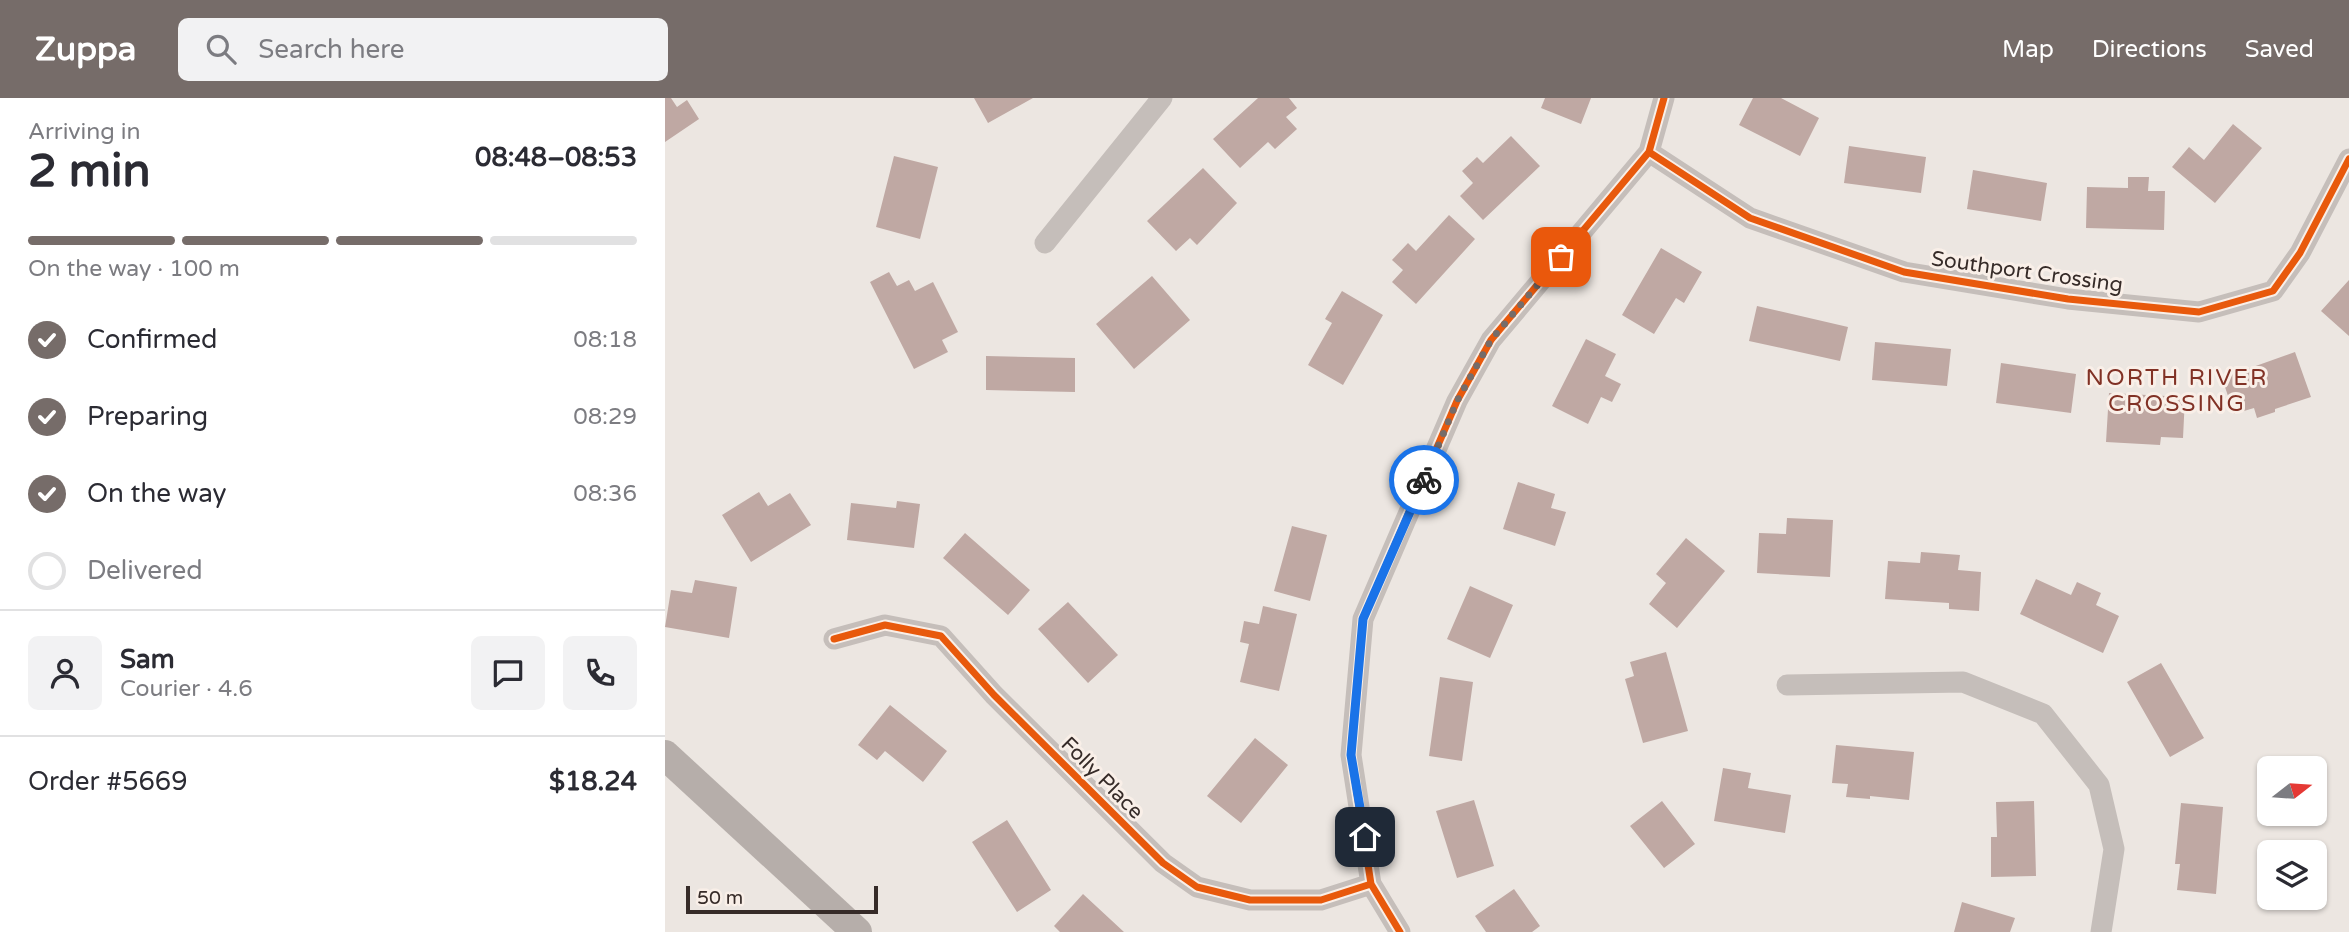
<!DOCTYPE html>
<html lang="en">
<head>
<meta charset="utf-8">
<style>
  body { margin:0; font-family:"Varela Round",sans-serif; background:#f2f2f3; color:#2b2b33; height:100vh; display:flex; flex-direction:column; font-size:26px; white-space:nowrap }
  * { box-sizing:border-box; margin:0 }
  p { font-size:23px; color:#7c7c81 }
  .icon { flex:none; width:38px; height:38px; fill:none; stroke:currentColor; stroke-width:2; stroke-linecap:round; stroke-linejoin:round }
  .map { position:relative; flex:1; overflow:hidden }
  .panel { display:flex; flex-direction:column; background:#fff; width:665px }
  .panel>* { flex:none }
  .needle { width:46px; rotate:73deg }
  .fabs { position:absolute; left:1592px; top:658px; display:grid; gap:14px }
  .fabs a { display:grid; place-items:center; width:70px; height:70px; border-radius:10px; background:#fff; box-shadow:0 2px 5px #0004; font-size:35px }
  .scale { position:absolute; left:21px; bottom:18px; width:192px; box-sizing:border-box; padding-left:7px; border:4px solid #362b28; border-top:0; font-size:19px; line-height:24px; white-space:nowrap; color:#362b28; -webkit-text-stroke:5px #f9efe8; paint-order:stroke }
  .pin { position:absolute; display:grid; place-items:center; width:60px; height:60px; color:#fff; margin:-30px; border-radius:14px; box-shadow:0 4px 10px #0006 }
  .courier { position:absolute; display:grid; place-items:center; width:70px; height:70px; margin:-35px; border:5px solid #1a73e8; border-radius:50%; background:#fff; color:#222; box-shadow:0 2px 9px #0007 }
  .overview em { font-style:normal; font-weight:700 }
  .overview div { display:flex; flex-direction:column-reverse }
  .overview { display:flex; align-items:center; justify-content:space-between; height:119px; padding:0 28px }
  h1 { font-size:46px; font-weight:700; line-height:52px }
  .bar { display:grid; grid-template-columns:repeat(4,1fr); gap:10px 7px; align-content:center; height:84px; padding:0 28px }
  .bar i { height:9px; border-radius:5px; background:#e1e1e2 }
  .bar .on { background:#766c69 }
  .bar p { grid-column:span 4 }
  .line { display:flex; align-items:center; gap:18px; padding:0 28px; border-top:2px solid #e1e1e2 }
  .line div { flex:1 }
  .round { display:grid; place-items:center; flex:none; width:74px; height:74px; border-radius:10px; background:#f2f2f3 }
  ol { padding:0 28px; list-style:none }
  li { display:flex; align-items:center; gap:21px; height:77px }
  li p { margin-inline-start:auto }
  li .icon { padding:7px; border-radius:50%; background:#766c69; color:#fff; stroke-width:4 }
  li:last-child { color:#7c7c81 }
  li i { width:38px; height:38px; border:4px solid #e1e1e2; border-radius:50% }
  header { display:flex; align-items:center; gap:42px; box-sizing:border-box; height:98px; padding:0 35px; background:#766c69; color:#fff }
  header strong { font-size:33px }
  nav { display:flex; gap:38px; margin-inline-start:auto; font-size:24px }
  .search { width:490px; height:63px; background:#f2f2f3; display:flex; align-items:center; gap:18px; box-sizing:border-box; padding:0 24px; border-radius:10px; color:#7c7c81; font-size:26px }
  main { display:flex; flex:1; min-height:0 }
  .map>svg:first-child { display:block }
  .building { fill:#bfa8a3 }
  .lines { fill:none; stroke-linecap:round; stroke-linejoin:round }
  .street { stroke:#c5beba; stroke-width:21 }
  .secondary { stroke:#b6aeaa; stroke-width:30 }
  .cycleway-casing { stroke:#f9efe8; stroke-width:11 }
  .cycleway { stroke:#e8590c; stroke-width:7 }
  .done { stroke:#766c69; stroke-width:7; stroke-dasharray:0 12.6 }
  .route { stroke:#1a73e8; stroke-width:9 }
  .labels { text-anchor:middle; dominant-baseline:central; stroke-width:6; stroke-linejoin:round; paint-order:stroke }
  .street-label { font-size:21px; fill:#362b28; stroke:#f9efe8 }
  .neighbourhood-label { font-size:23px; letter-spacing:2px; fill:#813125; stroke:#f9efe8 }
</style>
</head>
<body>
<header>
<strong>Zuppa</strong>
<div class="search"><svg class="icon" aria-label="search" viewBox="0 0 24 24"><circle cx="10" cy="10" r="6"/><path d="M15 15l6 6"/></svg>Search here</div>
<nav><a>Map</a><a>Directions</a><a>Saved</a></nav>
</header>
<main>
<section class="panel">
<div class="overview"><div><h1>2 min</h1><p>Arriving in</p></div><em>08:48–08:53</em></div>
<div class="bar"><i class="on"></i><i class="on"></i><i class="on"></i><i></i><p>On the way · 100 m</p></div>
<ol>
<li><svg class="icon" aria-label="check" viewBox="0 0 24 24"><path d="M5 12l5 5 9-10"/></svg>Confirmed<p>08:18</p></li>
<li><svg class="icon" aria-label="check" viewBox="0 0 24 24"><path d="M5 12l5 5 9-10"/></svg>Preparing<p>08:29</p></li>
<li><svg class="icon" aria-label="check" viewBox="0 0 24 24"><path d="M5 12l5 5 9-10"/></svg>On the way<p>08:36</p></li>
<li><i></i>Delivered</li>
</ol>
<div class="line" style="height:126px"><a class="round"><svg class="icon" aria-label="person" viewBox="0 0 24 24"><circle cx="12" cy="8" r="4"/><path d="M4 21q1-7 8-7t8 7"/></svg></a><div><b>Sam</b><p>Courier · 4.6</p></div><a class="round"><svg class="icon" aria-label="chat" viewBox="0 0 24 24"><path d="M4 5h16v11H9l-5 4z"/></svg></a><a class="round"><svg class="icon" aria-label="phone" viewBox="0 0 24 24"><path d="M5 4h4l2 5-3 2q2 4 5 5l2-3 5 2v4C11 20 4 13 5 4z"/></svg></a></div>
<div class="line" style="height:91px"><div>Order #5669</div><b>$18.24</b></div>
</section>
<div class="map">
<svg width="1684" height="834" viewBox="0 0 1684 834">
  <rect width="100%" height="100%" fill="#ece6e1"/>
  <!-- building -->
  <path class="building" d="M0,0H6L12,9L22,2L34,21L0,44Z
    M309,0H368L323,25Z
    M593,0H624L632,10L621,19L632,31L610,51L603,44L575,70L548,41Z
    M880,0H926L916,26L876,10Z
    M1088,0H1116L1154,20L1135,58L1074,27Z
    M1568,26L1597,50L1550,105L1507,69L1524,49L1539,62Z
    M846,38L875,68L818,122L795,98L808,85L797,73L812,59L818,65Z
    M1184,48L1261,59L1256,95L1179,85Z
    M229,58L273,69L255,141L211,129Z
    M538,70L572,105L532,147L525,140L511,153L482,123Z
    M1308,72L1382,85L1376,123L1302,111Z
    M1463,79H1484L1483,93H1500L1499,132L1421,130L1422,89L1463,90Z
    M784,117L810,141L751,206L727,184L738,172L727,162L743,145L751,153Z
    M996,150L1037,174L1019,205L1011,200L989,236L957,217Z
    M224,174L232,188L244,182L250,193L268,184L293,234L277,242L283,254L249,271L205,184Z
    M487,178L525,222L469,271L431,226Z
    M1684,182V238L1656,213Z
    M677,193L718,217L678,287L643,267L667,225L660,221Z
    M1092,208L1183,229L1175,263L1084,243Z
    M921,241L951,256L940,278L956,286L947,304L936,299L923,326L887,308Z
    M1210,244L1286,251L1282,288L1207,282Z
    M1630,254L1646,299L1610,311V314L1592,320L1589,310L1569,316L1557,280Z
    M321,258L410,260V294L321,292Z
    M1336,265L1411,276L1406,315L1331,305Z
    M1444,295L1520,299L1518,340L1496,339L1495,347L1441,344Z
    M853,384L890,396L886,410L901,414L890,448L838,431Z
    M94,394L103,408L125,395L146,427L86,464L57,417Z
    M232,403L255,406L249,450L182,442L186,405L231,410Z
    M1122,420L1168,422L1165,479L1092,475L1094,435L1121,436Z
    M627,428L662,437L645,503L609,493Z
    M300,435L365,492L343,517L278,460Z
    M1021,440L1060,473L1012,530L984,506L1001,485L991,476Z
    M1256,454L1295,457L1293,472L1316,474L1314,513L1284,511V505L1220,501L1223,463L1255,465Z
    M1371,481L1406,497L1412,484L1436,495L1431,507L1454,518L1438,555L1355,516Z
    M30,482L72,489L64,540L0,529L6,492L27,495Z
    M805,488L848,507L825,560L782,541Z
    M403,504L453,557L423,585L373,531Z
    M598,508L632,516L614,593L575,584L584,546L575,544L579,523L594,526Z
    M1001,554L1023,633L978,645L960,581L969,578L965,564Z
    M1496,565L1539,640L1505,659L1462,584Z
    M775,579L808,584L797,663L764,658Z
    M225,607L282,653L258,684L220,653L212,662L193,647Z
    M590,640L623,667L576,725L542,698Z
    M1171,647L1249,654L1244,702L1205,698V701L1181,699L1183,686L1167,685Z
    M1058,670L1086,675L1083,690L1126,697L1120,735L1049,723Z
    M809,702L829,768L792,780L771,713Z
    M997,703L1030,746L999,770L965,728Z
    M1369,703L1371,778L1326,779V739H1332L1331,704Z
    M1516,705L1558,709L1551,796L1512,792L1515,766H1510Z
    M342,722L386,792L352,814L307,744Z
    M849,791L875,828L867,834H821L810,818Z
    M418,796L459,834H395L389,828Z
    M1297,804L1350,820L1345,834H1289Z"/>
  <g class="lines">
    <!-- street -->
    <path class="street" d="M984,54L1085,120L1239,174L1403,201L1534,214L1608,193L1635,155L1684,61
      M380,145L497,0
      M169,541L220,527L276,538L329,597L498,765L532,789L585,802H656L706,786
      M1122,587L1298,584L1378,616L1434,687L1449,751L1436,834
      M735,834L706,786L686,657L698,521L792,303L826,242L984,54L999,0"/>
    <!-- secondary -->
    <path class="secondary" d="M0,657L192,834"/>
    <!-- cycleway casing -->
    <g class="cycleway-casing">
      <path id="cycleway" d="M984,54L1085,120L1239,174L1403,201L1534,214L1608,193L1635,155L1684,61
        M169,541L220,527L276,538L329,597L498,765L532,789L585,802H656L706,786
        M735,834L706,786L686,657L698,521L792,303L826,242L984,54L999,0"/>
    </g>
    <!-- cycleway -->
    <use href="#cycleway" class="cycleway"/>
  </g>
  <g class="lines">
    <!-- done -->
    <path class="done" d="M759,382L792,303L826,242L896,159"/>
    <!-- route -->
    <path class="route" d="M700,739L686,657L698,521L759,382"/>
  </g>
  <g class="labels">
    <!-- street labels -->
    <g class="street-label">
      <text transform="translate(1362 174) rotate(8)">Southport Crossing</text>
      <text transform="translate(437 680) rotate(45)">Folly Place</text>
    </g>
    <!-- neighbourhood labels -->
    <g class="neighbourhood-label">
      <text x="1512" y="280">NORTH RIVER<tspan x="1512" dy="26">CROSSING</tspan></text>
    </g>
  </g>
</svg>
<div class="fabs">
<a><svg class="needle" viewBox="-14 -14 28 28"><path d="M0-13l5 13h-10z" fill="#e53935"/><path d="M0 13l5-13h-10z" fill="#7c7c81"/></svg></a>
<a><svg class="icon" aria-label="layers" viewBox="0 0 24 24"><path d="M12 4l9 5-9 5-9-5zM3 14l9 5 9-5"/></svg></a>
</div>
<div class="scale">50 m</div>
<div class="pin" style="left:896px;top:159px;background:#ea580c"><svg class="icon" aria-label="bag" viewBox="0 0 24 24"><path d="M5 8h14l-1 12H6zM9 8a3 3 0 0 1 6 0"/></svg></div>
<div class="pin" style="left:700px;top:739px;background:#1f2937"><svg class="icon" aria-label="home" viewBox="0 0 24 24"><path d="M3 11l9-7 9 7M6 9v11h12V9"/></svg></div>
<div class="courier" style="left:759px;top:382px"><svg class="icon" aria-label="bike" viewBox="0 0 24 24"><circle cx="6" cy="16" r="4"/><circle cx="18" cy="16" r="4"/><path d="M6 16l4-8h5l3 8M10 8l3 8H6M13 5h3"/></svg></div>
</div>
</main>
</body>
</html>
